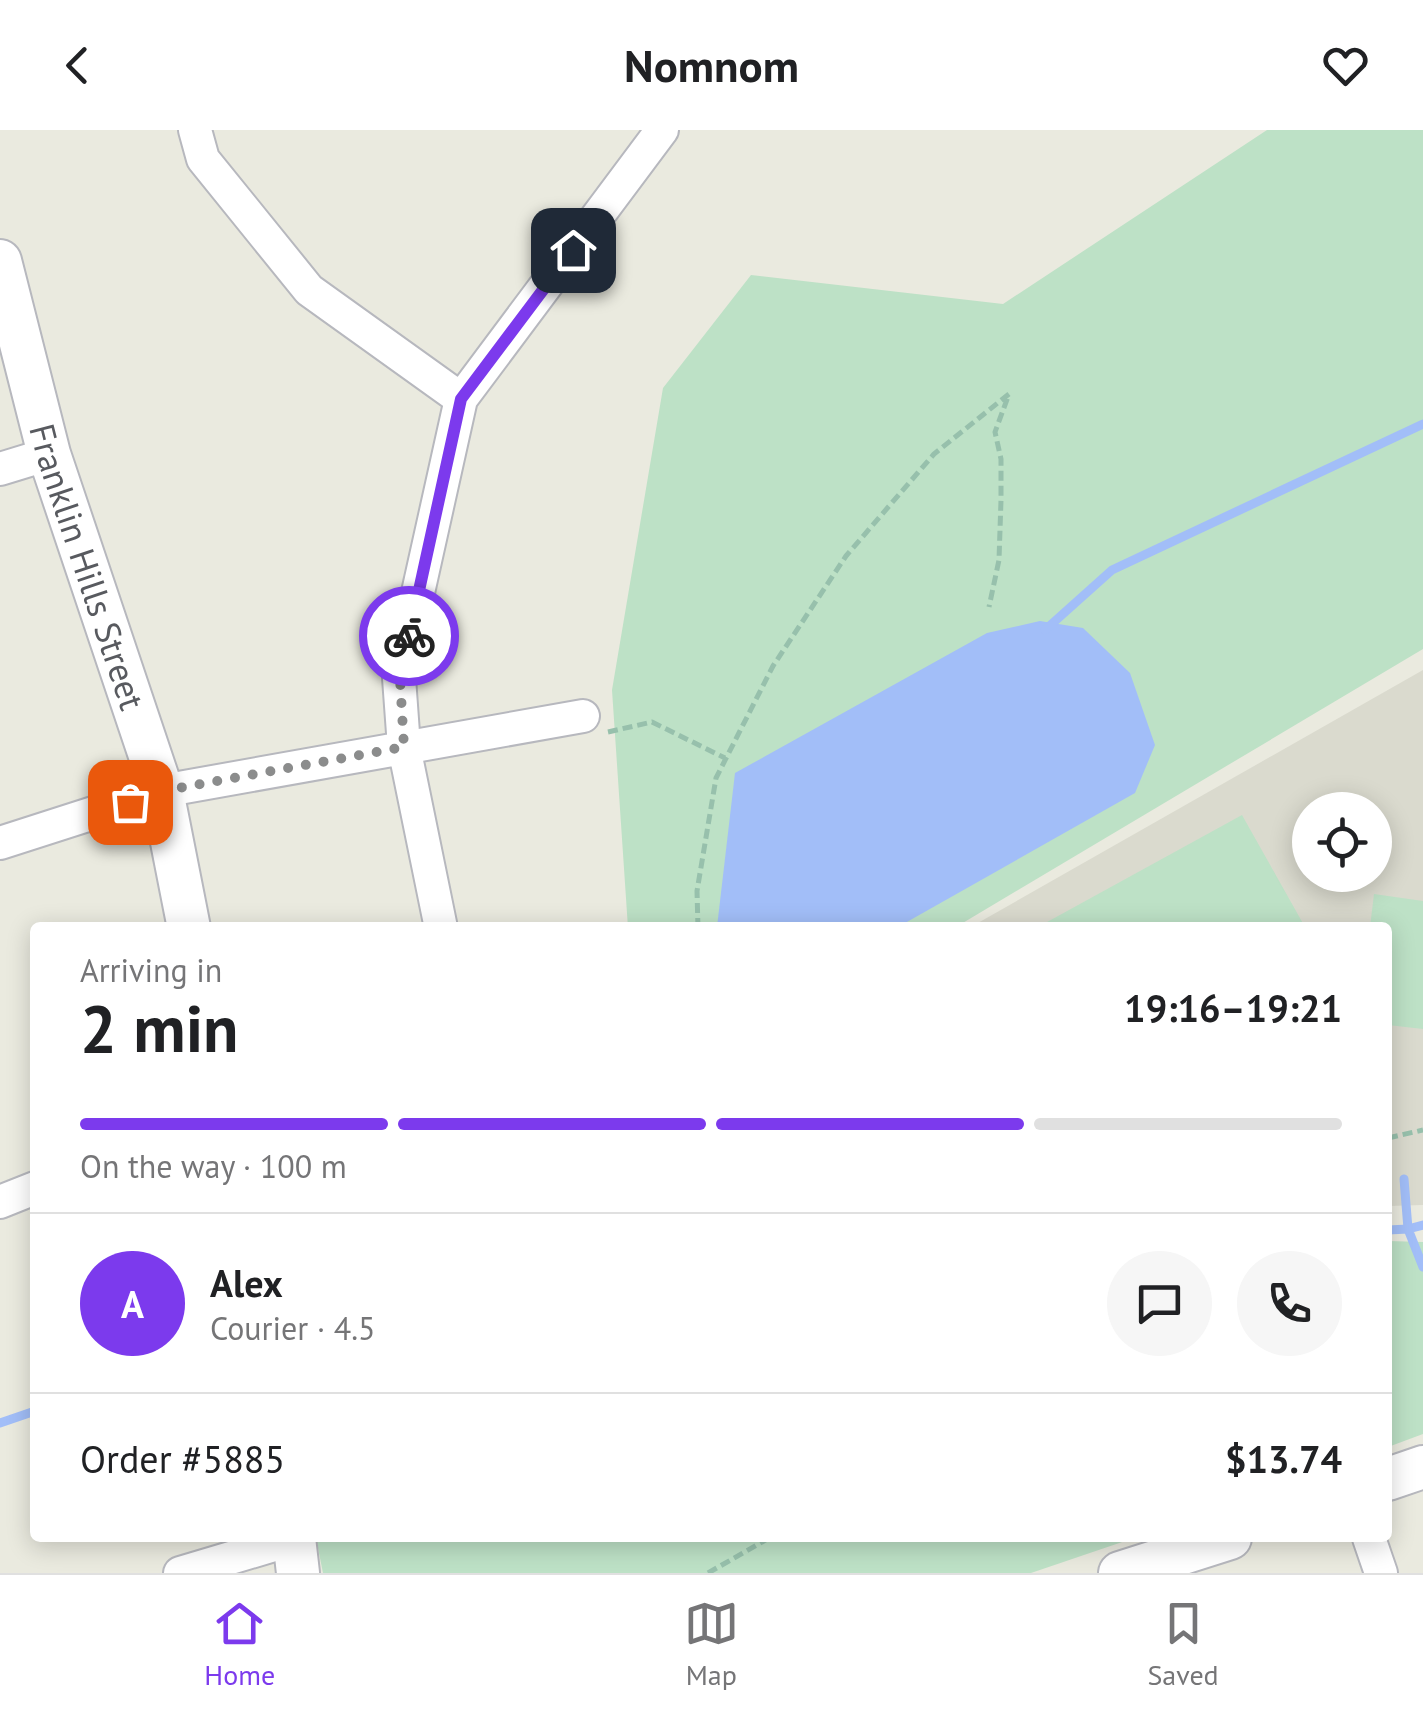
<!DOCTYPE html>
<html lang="en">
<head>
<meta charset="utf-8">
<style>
  body { margin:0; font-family:"PT Sans",sans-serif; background:#f6f6f6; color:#202124; height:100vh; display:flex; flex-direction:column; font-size:38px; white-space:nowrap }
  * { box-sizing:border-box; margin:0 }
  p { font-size:32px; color:#757577 }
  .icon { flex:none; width:55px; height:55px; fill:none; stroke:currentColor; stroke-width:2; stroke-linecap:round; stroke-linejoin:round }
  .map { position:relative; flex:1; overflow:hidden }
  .panel { position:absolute; left:30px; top:792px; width:1362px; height:620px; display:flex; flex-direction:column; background:#fff; border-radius:10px; box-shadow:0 5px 25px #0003 }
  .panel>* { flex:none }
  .tools { position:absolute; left:1292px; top:662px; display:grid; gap:20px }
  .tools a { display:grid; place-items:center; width:100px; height:100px; border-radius:50%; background:#fff; box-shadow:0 5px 25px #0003; font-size:50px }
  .pin { position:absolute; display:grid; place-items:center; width:85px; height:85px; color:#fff; margin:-42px; border-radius:20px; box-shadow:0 5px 15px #0006 }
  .courier { position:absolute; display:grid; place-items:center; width:100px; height:100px; margin:-50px; border:8px solid #7c3aed; border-radius:50%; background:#fff; color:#222; box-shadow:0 2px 12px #0007 }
  .overview em { font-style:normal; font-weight:600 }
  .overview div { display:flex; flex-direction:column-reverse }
  .overview { display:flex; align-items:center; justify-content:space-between; height:170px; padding:0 50px }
  h1 { font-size:65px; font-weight:600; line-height:75px }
  .bar { display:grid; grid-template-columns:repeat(4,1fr); gap:15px 10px; align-content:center; height:120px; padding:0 50px }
  .bar i { height:12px; border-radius:8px; background:#e0e0e0 }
  .bar .on { background:#7c3aed }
  .bar p { grid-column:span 4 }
  .line { display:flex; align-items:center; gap:25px; padding:0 50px; border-top:2px solid #e0e0e0 }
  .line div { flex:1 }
  .round { display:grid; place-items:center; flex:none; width:105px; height:105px; border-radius:52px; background:#f6f6f6 }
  header { display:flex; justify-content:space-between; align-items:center; height:130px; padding:0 50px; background:#fff; font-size:45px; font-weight:600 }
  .dock { display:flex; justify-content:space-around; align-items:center; height:140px; border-top:2px solid #e0e0e0; background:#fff; font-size:28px; color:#757577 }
  .dock a { display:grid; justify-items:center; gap:5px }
  .dock .on { color:#7c3aed }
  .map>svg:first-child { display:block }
  .education { fill:#dadace; fill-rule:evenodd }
  .green { fill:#bde1c6 }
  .water { fill:#a2bef8 }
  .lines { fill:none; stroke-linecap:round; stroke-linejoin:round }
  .stream { stroke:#a2bef8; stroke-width:9 }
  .minor-casing { stroke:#b7b8be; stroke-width:36 }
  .tertiary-casing { stroke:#b7b8be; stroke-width:46 }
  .path { stroke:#97c0ac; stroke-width:5; stroke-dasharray:10 5; stroke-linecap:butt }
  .minor { stroke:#fff; stroke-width:32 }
  .tertiary { stroke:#fff; stroke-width:42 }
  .done { stroke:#8b8c8c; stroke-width:10; stroke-dasharray:0 18 }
  .route { stroke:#7c3aed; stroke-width:12 }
  .labels { text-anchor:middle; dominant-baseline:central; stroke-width:8; stroke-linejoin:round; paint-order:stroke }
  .street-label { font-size:35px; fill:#585a5f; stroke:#fff }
</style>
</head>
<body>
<header><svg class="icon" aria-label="back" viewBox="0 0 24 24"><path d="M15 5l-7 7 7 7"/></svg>Nomnom<svg class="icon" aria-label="heart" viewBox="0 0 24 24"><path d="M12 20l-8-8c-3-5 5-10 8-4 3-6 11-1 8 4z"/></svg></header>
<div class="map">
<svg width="1423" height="1443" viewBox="0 0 1423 1443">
  <rect width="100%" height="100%" fill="#eaeadf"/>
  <!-- education -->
  <path class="education" d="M1423,540V1075L1388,1076V798H969ZM1310,680H1375V745H1310Z"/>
  <!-- green -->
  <path class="green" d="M1267,0H1423V519L956,797L628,798L612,560L663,258L751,145L1003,174Z
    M1242,685L1305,797H1038Z
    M1374,764L1423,771V899L1388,895V798L1370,797Z
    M1388,1111L1423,1112V1304L1388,1317Z
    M316,1408H1134L1031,1443H323Z"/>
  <!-- water -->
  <path class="water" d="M1040,491L1083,498L1130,543L1155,615L1135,663L898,797H717L735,643L987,503Z"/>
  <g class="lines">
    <!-- stream -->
    <path class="stream" d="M1045,500L1112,440L1423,294
      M1404,1049L1408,1099L1423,1137
      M1388,1100L1408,1099L1423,1095
      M0,1293L35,1281"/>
    <!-- minor casing -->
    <g class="minor-casing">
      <path id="minor" d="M195,0L203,29L309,160L461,269
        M0,339L49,324
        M0,713L162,661L583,586
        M441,798L404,617L399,548L461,269L662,0
        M0,1072L35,1058
        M1369,1408L1381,1443
        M180,1443L294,1409"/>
    </g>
    <!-- tertiary casing -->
    <g class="tertiary-casing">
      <g id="tertiary">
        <path id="s1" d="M0,131L49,324L162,661L189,798"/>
        <path d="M1388,1349L1423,1337"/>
        <path d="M294,1408L298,1443"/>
        <path d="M1120,1443L1230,1408"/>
      </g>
    </g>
    <!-- path -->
    <path class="path" d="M608,602L652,592L725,628
      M698,798L697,761L716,648L773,536L846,426L934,324L1009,264L995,302L1001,329V370L999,430L989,477
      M1388,1008L1423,1000
      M708,1443L769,1408"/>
    <!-- minor -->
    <use href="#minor" class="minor"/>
    <!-- tertiary -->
    <use href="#tertiary" class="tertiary"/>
  </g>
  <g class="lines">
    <!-- done -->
    <path class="done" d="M130,672L162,661L404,617L400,548L409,506"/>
    <!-- route -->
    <path class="route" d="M409,506L461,269L573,120"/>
  </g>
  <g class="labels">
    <!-- street labels -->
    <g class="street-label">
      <text stroke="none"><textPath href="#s1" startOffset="318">Franklin Hills Street</textPath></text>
    </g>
  </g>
</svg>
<div class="tools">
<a><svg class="icon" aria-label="locate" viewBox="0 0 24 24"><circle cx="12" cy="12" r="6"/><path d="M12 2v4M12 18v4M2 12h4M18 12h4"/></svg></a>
</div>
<div class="pin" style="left:130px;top:672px;background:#ea580c"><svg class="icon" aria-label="bag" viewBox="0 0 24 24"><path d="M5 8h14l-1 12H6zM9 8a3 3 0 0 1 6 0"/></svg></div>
<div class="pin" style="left:573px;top:120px;background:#1f2937"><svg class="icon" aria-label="home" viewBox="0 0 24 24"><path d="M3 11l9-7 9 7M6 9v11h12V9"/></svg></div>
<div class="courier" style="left:409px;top:506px"><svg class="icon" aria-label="bike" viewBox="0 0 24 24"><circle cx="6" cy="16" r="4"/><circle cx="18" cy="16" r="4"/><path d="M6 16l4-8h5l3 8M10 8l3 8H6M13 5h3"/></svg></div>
<section class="panel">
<div class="overview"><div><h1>2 min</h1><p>Arriving in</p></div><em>19:16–19:21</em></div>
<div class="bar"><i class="on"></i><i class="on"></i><i class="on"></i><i></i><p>On the way · 100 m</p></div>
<div class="line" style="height:180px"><b class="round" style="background:#7c3aed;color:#fff">A</b><div><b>Alex</b><p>Courier · 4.5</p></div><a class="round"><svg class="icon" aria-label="chat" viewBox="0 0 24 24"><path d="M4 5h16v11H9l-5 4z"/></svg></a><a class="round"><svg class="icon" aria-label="phone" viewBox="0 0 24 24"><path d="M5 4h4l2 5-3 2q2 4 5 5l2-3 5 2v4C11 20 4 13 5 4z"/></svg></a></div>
<div class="line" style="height:130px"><div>Order #5885</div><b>$13.74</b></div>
</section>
</div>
<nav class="dock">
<a class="on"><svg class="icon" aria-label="home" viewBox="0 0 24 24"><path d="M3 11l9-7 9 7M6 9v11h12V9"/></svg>Home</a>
<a><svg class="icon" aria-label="map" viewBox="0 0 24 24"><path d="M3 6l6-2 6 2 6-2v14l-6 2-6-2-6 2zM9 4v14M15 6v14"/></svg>Map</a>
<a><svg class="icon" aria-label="saved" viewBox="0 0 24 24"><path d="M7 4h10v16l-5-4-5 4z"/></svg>Saved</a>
</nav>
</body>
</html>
